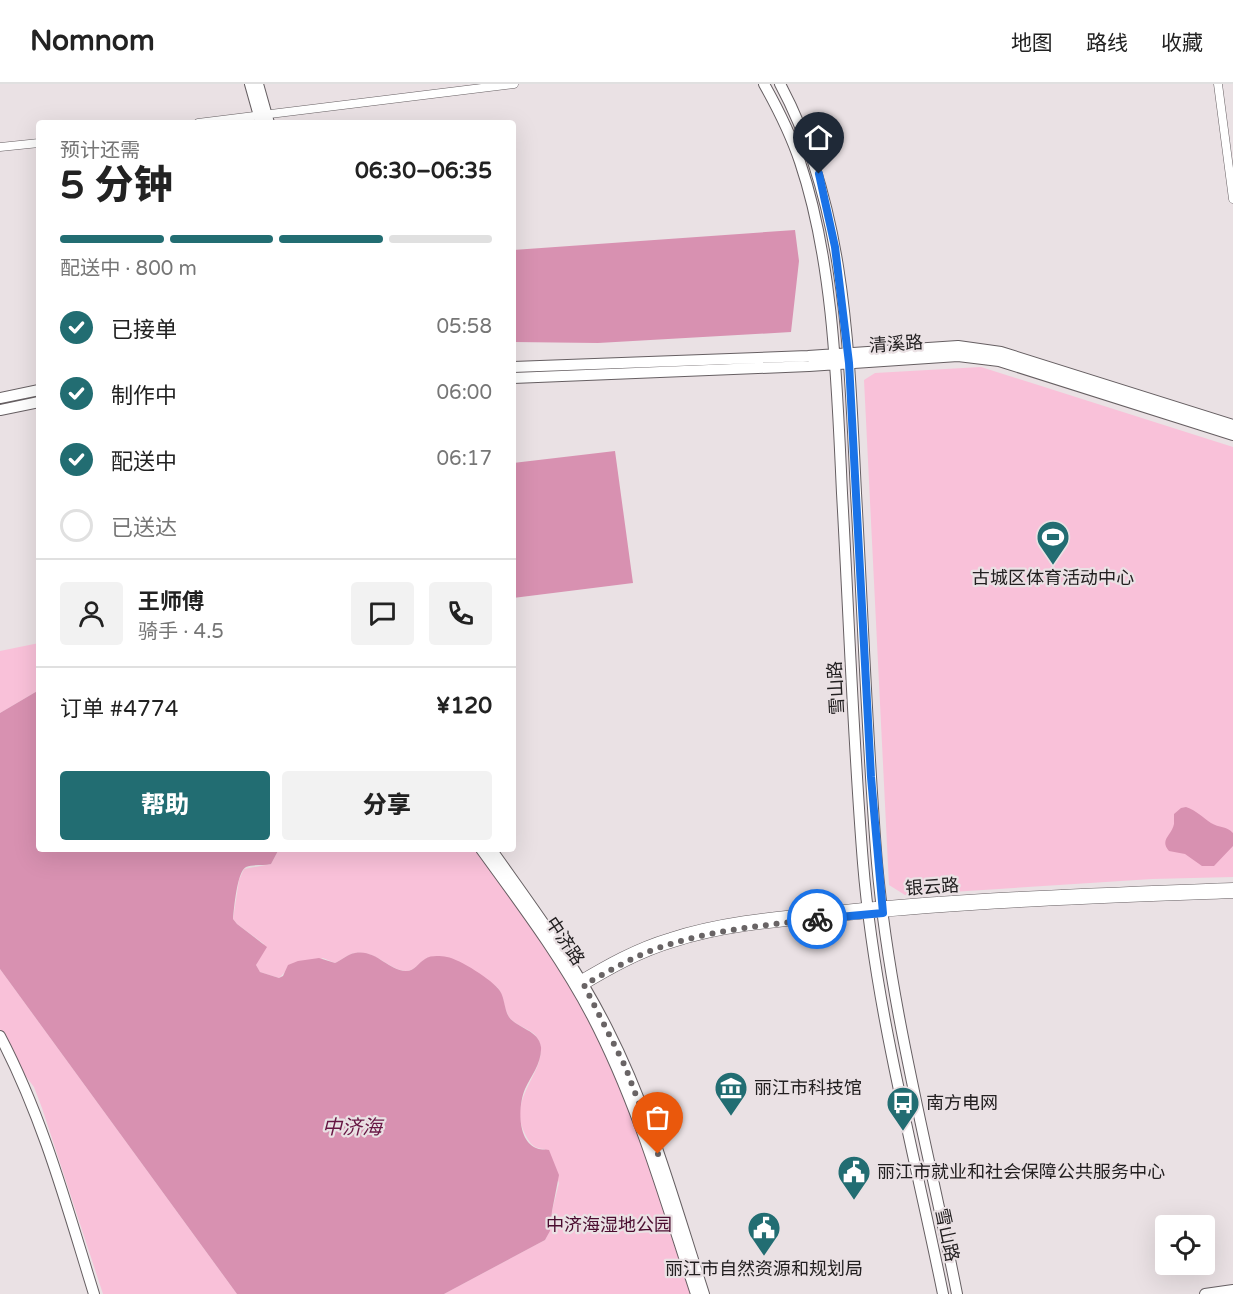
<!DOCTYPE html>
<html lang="zh">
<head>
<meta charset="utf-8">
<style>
  body { margin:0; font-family:"Varela Round","Noto Sans SC",sans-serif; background:#f2f2f2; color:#222; height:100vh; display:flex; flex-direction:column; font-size:22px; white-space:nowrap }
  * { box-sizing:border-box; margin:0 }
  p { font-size:20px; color:#767676 }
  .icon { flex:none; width:33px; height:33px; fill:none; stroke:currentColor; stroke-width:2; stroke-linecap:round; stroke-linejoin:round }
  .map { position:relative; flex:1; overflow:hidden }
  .panel { position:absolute; left:36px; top:36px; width:480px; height:732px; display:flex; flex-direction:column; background:#fff; border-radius:6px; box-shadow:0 6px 24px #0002 }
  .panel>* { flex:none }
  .buttons { position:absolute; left:1155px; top:1131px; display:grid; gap:12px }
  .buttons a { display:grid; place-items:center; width:60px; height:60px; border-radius:6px; background:#fff; box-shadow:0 6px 24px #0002; font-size:30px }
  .pin { position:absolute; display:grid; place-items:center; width:51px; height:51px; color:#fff; margin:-62px -26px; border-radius:50% 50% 50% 0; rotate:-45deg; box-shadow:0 0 6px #0007 }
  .pin .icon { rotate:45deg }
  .courier { position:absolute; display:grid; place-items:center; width:60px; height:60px; margin:-30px; border:4px solid #1a73e8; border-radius:50%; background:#fff; color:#222; box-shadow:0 2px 8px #0007 }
  .headline em { font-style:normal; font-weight:800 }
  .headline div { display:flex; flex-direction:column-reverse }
  .headline { display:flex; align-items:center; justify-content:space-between; height:102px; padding:0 24px }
  h1 { font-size:39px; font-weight:800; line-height:45px }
  .bar { display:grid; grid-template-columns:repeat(4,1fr); gap:9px 6px; align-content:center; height:72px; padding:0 24px }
  .bar i { height:8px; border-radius:4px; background:#e0e0e0 }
  .bar .current { background:#226d72 }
  .bar p { grid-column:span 4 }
  .line { display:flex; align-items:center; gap:15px; padding:0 24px; border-top:2px solid #e0e0e0 }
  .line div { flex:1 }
  .round { display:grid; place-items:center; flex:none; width:63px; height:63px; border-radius:6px; background:#f2f2f2 }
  ol { padding:0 24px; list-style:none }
  li { display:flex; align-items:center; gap:18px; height:66px }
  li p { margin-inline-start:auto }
  li .icon { padding:6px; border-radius:50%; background:#226d72; color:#fff; stroke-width:4 }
  li:last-child { color:#767676 }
  li i { width:33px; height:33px; border:3px solid #e0e0e0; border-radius:50% }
  .primary-button { display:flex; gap:12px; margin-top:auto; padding:12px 24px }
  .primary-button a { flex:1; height:69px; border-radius:6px; background:#226d72; color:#fff; font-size:24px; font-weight:800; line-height:69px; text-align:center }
  .primary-button a+a { background:#f2f2f2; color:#222 }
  header { display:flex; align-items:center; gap:36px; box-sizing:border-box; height:84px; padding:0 30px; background:#fff; border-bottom:2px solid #e0e0e0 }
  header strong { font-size:28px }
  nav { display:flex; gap:33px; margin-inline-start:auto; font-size:21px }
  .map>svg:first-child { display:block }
  .green { fill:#f9c1d9 }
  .water { fill:#d891b1 }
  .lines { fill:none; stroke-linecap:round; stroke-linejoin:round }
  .street-casing { stroke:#665f62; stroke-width:9 }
  .secondary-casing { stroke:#665f62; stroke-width:12 }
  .street { stroke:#fff; stroke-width:8 }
  .secondary { stroke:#fff; stroke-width:10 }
  .done { stroke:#696465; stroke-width:6; stroke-dasharray:0 10.8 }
  .route { stroke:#1a73e8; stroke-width:8 }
  .labels { text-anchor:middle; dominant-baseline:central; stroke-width:4.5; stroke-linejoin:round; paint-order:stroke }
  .street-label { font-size:18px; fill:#232021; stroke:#eae1e4 }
  .poi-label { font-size:18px; fill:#232021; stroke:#eae1e4; text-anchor:start }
  .park-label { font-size:18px; fill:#4b0d30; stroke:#eae1e4 }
  .water-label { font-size:20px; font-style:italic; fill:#671543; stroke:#eae1e4 }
</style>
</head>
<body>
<header>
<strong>Nomnom</strong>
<nav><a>地图</a><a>路线</a><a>收藏</a></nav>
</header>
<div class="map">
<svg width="1233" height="1210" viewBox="0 0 1233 1210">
  <rect width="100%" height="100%" fill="#eae1e4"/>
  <!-- green -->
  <path class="green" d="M981,283L1233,363V793L1152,795L905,811L889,801L864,296L875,289Z
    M39,559V606L0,629V567Z
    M279,765H478L545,861L581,918L628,1018L692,1210H444L545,1156L550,1147L552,1127L559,1099L545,1065C534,1065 530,1060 525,1050C506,1014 547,988 540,960C537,945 518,944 510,934C503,925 505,913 498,904C490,895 444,873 433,873C421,873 417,887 406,887C387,885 377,866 355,869C348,870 342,876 335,879L323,874L285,888L279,894L260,888L256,881L264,860L237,840L233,835L239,796L244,785L271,780Z
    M0,885L237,1210H103L42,1024L34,1003L21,986L0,945Z"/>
  <!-- water -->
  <path class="water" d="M795,146L799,177L791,248L598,259L513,258V166Z
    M615,367L633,499L513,514V379Z
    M39,606V765H279L271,780C263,782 253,780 246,783C237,787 234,825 233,835L237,840L267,863L256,881L260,888L279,894L283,892L288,881L298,877L319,874L335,879C342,876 348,870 355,869C376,865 387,886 406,887C415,887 418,879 425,875C431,871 440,872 447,873C459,875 493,896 500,907C505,915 504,925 509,933C518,945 539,946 541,963C542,979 531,992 525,1005C518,1021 517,1056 536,1064C539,1066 545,1065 549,1066L559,1091L552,1127L550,1147L545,1156L444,1210H237L0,885V629Z
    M1186,723C1197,727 1202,733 1211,739C1219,744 1227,742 1233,749V762L1214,782H1202L1185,770L1169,767C1159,756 1172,751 1174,740C1174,737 1174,733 1174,730L1181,724Z"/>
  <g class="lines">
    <!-- street casing -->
    <g class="street-casing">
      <path id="street" d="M1218,0L1233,115
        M198,39L514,0
        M0,63L39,59
        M576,898C606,880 636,863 670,853C725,835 786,831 844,825C973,812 1103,808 1233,803
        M580,904C610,886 640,869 674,859C729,841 790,838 848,832C976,819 1105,815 1233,810"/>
    </g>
    <!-- secondary casing -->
    <g class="secondary-casing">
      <path id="secondary" d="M250,0L261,39
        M258,0L269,39
        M764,0C778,25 791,51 800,78C834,179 837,303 842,409C849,532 853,656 863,779C875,924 914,1067 943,1210
        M780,0C847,125 849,270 856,409C863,532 867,656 877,779C890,924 929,1067 957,1210
        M513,283L808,272L958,262L1001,268L1233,341
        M513,294L809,282L958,272L999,277L1233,351
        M0,314L39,306
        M0,326L39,318
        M481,765C520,819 561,873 592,932C638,1020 665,1116 696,1210
        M491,765C532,823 575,880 607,944C650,1028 675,1121 704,1210
        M0,952C43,1034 67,1123 94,1210
        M1205,1210L1233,1206"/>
    </g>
    <!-- street -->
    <use href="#street" class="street"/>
    <!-- secondary -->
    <use href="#secondary" class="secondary"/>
  </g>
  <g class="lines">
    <!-- done -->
    <path class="done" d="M658,1070L625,982L584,901C604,890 624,878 645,869C700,847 759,842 817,835"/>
    <!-- route -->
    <path class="route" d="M817,835L883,829L871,693L849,279L835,163L819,90"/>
  </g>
  <!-- icons -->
  <defs>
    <g id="stadium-pin" transform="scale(1.725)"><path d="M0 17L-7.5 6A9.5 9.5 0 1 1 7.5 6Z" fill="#226d72" stroke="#eae1e4"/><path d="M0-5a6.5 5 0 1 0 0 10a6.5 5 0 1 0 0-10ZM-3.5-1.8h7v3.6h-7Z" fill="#fff"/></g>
    <g id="museum-pin" transform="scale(1.725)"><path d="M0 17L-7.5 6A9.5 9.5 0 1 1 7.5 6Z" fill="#226d72" stroke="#eae1e4"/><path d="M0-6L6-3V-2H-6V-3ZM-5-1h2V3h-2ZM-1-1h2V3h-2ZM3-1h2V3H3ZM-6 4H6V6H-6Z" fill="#fff"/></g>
    <g id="bus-pin" transform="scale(1.725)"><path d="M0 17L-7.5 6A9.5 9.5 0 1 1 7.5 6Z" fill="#226d72" stroke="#eae1e4"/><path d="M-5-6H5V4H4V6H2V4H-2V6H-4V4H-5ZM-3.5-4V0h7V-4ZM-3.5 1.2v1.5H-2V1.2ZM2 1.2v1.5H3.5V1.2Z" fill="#fff"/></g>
    <g id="civic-pin" transform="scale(1.725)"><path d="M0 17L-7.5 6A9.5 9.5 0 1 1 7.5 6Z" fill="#226d72" stroke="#eae1e4"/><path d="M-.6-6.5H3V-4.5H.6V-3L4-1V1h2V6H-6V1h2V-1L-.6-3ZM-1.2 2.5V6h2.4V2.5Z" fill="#fff"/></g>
  </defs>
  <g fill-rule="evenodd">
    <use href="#stadium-pin" x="1053" y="453"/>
    <use href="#museum-pin" x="731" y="1004"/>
    <use href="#bus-pin" x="903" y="1019"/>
    <use href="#civic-pin" x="854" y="1088"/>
    <use href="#civic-pin" x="764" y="1144"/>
  </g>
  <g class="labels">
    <!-- street labels -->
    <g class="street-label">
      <text transform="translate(896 260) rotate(-4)">清溪路</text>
      <text transform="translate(836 604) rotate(-93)">雪山路</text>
      <text transform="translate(932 803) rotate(-4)">银云路</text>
      <text transform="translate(565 857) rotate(56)">中济路</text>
      <text transform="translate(947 1151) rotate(78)">雪山路</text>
    </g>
    <!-- poi labels -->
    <g class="poi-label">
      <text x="1053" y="494" text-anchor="middle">古城区体育活动中心</text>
      <text x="754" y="1004">丽江市科技馆</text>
      <text x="926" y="1019">南方电网</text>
      <text x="877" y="1088">丽江市就业和社会保障公共服务中心</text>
      <text x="764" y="1185" text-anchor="middle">丽江市自然资源和规划局</text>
    </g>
    <!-- park labels -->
    <g class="park-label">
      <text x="609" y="1141">中济海湿地公园</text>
    </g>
    <!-- water labels -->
    <g class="water-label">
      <text x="352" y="1044">中济海</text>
    </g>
  </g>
</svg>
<div class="buttons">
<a><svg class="icon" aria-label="locate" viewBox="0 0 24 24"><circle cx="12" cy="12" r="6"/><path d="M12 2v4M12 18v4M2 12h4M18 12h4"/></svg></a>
</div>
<div class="pin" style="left:658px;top:1070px;background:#ea580c"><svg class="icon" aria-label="bag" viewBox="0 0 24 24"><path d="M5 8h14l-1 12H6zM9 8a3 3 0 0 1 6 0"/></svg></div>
<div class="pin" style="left:819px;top:90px;background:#1f2937"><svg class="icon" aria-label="home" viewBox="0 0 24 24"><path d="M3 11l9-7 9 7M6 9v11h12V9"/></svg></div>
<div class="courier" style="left:817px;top:835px"><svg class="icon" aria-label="bike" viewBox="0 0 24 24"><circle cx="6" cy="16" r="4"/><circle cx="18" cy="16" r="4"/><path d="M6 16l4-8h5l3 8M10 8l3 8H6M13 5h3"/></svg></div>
<section class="panel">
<div class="headline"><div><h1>5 分钟</h1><p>预计还需</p></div><em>06:30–06:35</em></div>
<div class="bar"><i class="current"></i><i class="current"></i><i class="current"></i><i></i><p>配送中 · 800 m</p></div>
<ol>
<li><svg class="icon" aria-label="check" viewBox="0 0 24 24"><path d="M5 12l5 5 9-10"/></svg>已接单<p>05:58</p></li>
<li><svg class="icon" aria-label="check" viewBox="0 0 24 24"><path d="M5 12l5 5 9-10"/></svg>制作中<p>06:00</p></li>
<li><svg class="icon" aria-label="check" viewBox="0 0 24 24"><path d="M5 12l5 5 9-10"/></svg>配送中<p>06:17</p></li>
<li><i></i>已送达</li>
</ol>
<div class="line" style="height:108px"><a class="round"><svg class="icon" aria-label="person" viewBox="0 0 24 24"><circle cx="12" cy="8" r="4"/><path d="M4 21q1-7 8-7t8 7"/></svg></a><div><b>王师傅</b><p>骑手 · 4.5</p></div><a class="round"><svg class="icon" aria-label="chat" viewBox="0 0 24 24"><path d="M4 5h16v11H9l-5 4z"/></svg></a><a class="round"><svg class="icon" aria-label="phone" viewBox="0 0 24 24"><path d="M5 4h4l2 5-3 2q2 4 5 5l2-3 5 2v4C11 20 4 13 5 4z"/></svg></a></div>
<div class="line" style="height:78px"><div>订单 #4774</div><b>¥120</b></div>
<div class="primary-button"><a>帮助</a><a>分享</a></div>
</section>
</div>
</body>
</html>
